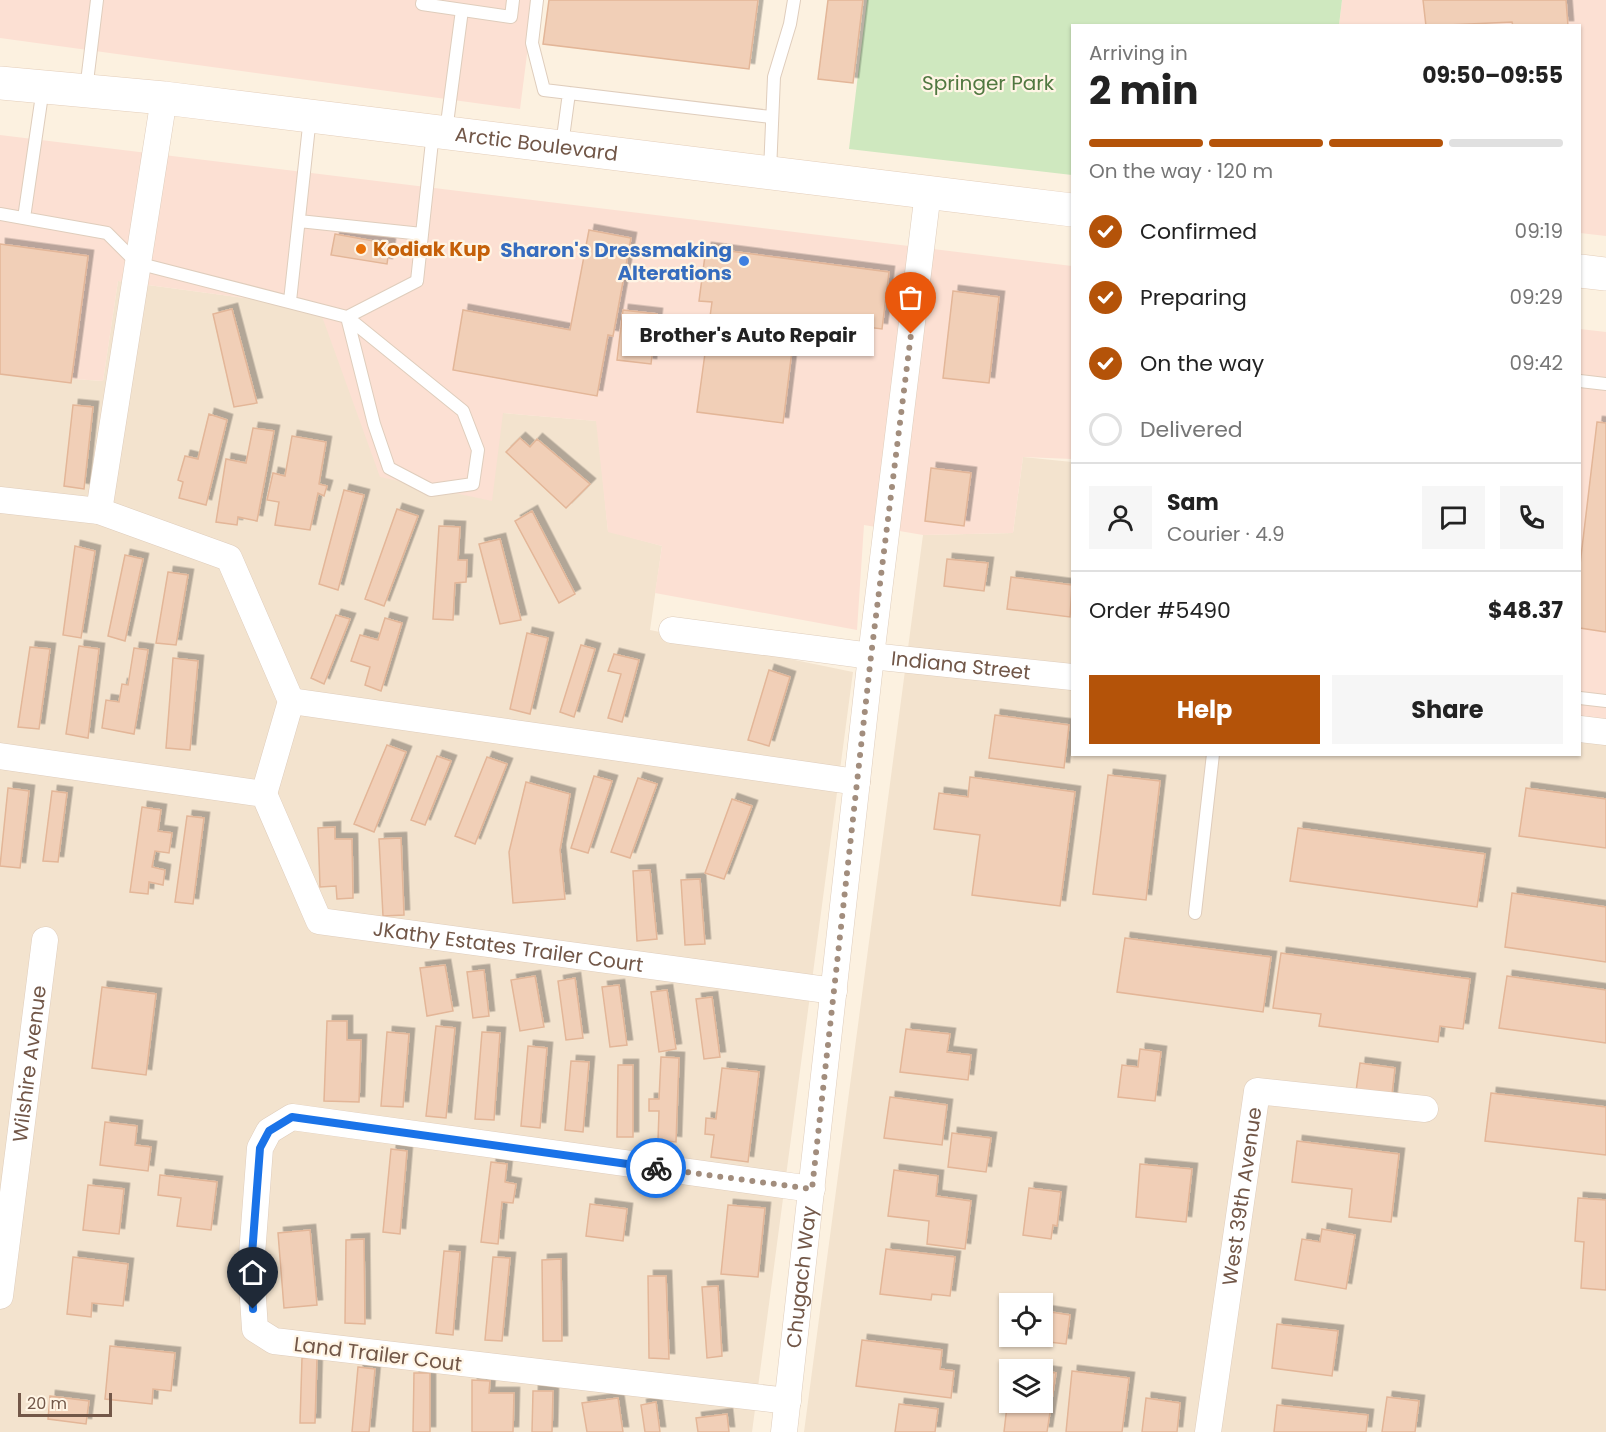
<!DOCTYPE html>
<html lang="en">
<head>
<meta charset="utf-8">
<style>
  body { margin:0; font-family:Poppins,sans-serif; background:#f6f6f6; color:#222; height:100vh; display:flex; flex-direction:column; font-size:22px; white-space:nowrap }
  * { box-sizing:border-box; margin:0 }
  p { font-size:20px; color:#767676 }
  .icon { flex:none; width:33px; height:33px; fill:none; stroke:currentColor; stroke-width:2; stroke-linecap:round; stroke-linejoin:round }
  .map { position:relative; flex:1; overflow:hidden }
  .details { position:absolute; left:1071px; top:24px; width:510px; height:732px; display:flex; flex-direction:column; background:#fff; border-radius:0px; box-shadow:0 2px 4px #0004 }
  .details>* { flex:none }
  .tools { position:absolute; left:999px; top:1293px; display:grid; gap:12px }
  .tools a { display:grid; place-items:center; width:54px; height:54px; border-radius:0px; background:#fff; box-shadow:0 2px 4px #0004; font-size:30px }
  .scale { position:absolute; left:18px; bottom:15px; width:94px; box-sizing:border-box; padding-left:6px; border:3px solid #725748; border-top:0; font-size:16px; line-height:21px; white-space:nowrap; color:#725748; -webkit-text-stroke:4px #fff5e5; paint-order:stroke }
  .pin { position:absolute; display:grid; place-items:center; width:51px; height:51px; color:#fff; margin:-62px -26px; border-radius:50% 50% 50% 0; rotate:-45deg; box-shadow:0 0 6px #0007 }
  .pin .icon { rotate:45deg }
  .courier { position:absolute; display:grid; place-items:center; width:60px; height:60px; margin:-30px; border:4px solid #1a73e8; border-radius:50%; background:#fff; color:#222; box-shadow:0 2px 8px #0007 }
  .bubble { position:absolute; height:42px; border-radius:0px; background:#fff; box-shadow:0 2px 4px #0004; font-size:20px; font-weight:700; line-height:42px; text-align:center }
  .headline em { font-style:normal; font-weight:700 }
  .headline div { display:flex; flex-direction:column-reverse }
  .headline { display:flex; align-items:center; justify-content:space-between; height:102px; padding:0 18px }
  h1 { font-size:39px; font-weight:700; line-height:45px }
  .bar { display:grid; grid-template-columns:repeat(4,1fr); gap:9px 6px; align-content:center; height:72px; padding:0 18px }
  .bar i { height:8px; border-radius:4px; background:#e0e0e0 }
  .bar .selected { background:#b45309 }
  .bar p { grid-column:span 4 }
  .line { display:flex; align-items:center; gap:15px; padding:0 18px; border-top:2px solid #e0e0e0 }
  .line div { flex:1 }
  .round { display:grid; place-items:center; flex:none; width:63px; height:63px; border-radius:0px; background:#f6f6f6 }
  ol { padding:0 18px; list-style:none }
  li { display:flex; align-items:center; gap:18px; height:66px }
  li p { margin-inline-start:auto }
  li .icon { padding:6px; border-radius:50%; background:#b45309; color:#fff; stroke-width:4 }
  li:last-child { color:#767676 }
  li i { width:33px; height:33px; border:3px solid #e0e0e0; border-radius:50% }
  .action { display:flex; gap:12px; margin-top:auto; padding:12px 18px }
  .action a { flex:1; height:69px; border-radius:0px; background:#b45309; color:#fff; font-size:24px; font-weight:700; line-height:69px; text-align:center }
  .action a+a { background:#f6f6f6; color:#222 }
  .map>svg:first-child { display:block }
  .residential { fill:#f3e3ce; fill-rule:evenodd }
  .commercial { fill:#fce0d3 }
  .green { fill:#cfe8bf }
  .building { fill:#f1cfb7; stroke:#e3b698; stroke-width:1.5; filter:url(#shadow) }
  .lines { fill:none; stroke-linecap:round; stroke-linejoin:round }
  .lane-casing { stroke:#dfcdbc; stroke-width:14 }
  .street-casing { stroke:#dfcdbc; stroke-width:27 }
  .secondary-casing { stroke:#e4ceba; stroke-width:34 }
  .lane { stroke:#fff; stroke-width:12 }
  .street { stroke:#fff; stroke-width:26 }
  .secondary { stroke:#fff; stroke-width:33 }
  .done { stroke:#a28d7d; stroke-width:6; stroke-dasharray:0 10.8 }
  .route { stroke:#1a73e8; stroke-width:8 }
  .food-dot { fill:#e8710a; stroke:#fff5e5; stroke-width:2 }
  .shop-dot { fill:#3f7fe0; stroke:#fff5e5; stroke-width:2 }
  .labels { text-anchor:middle; dominant-baseline:central; stroke-width:4.5; stroke-linejoin:round; paint-order:stroke }
  .park-label { font-size:20px; fill:#507840; stroke:#fff5e5 }
  .street-label { font-size:20px; fill:#725748; stroke:#fff5e5 }
  .food-label { font-size:20px; font-weight:bold; fill:#c56008; stroke:#fff5e5; text-anchor:start }
  .shop-label { font-size:20px; font-weight:bold; fill:#366cbe; stroke:#fff5e5; text-anchor:end }
</style>
</head>
<body>
<div class="map">
<svg width="1606" height="1432" viewBox="0 0 1606 1432">
  <defs>
    <filter id="shadow"><feDropShadow dx="5.5" dy="-5.5" stdDeviation="0" flood-color="#0004"/></filter>
  </defs>
  <rect width="100%" height="100%" fill="#fcf1e0"/>
  <!-- residential -->
  <path class="residential" d="M118,281L319,308L503,413L597,421L608,531L662,546L650,630L853,672L752,1432H0V374L103,381Z
    M1023,457L1072,462V754H1580V728L1606,730V1432H804L923,535L1013,533ZM1010,1304H1042V1336H1010ZM1010,1370H1042V1402H1010Z"/>
  <!-- commercial -->
  <path class="commercial" d="M0,0H534L520,109L0,38Z
    M1342,0H1606V236L1580,233V26H1339Z
    M0,135L1072,266V459L1023,457L1013,533L923,535L864,525L857,630L655,593L662,546L608,532L596,421L503,413L492,501L380,477L319,308L118,281L103,381L0,374Z
    M1580,329L1606,332V732L1580,729Z"/>
  <!-- green -->
  <path class="green" d="M867,0H1342L1339,25L1072,26V175L849,149Z"/>
  <!-- building -->
  <path class="building" d="M549,0H758L749,69L543,44Z
    M828,0H863L853,83L818,79Z
    M1423,0H1566L1568,26H1513L1512,22L1426,26Z
    M589,230L631,238L613,336L608,335L597,396L453,370L463,310L570,330Z
    M335,234L390,244L387,264L331,255Z
    M0,244L88,256L71,383L0,374Z
    M706,248L889,272L882,329L796,318L783,423L697,412L712,302L699,301Z
    M953,291L999,297L989,383L943,378Z
    M232,309L257,403L234,407L213,314Z
    M623,310L657,314L651,364L617,360Z
    M73,405L93,407L84,489L64,486Z
    M209,414L227,420L206,505L179,498L183,482L178,480L185,456L198,459Z
    M1597,422L1606,423V632L1580,628V565Z
    M253,428L274,431L257,521L238,517L237,525L216,522L226,459L246,463Z
    M292,436L326,442L319,484L327,486L324,496L318,493L310,530L275,525L279,502L267,500L273,473L285,476Z
    M520,438L530,447L537,439L590,484L566,508L506,452Z
    M931,468L971,473L964,526L925,521Z
    M344,490L364,495L338,590L319,584Z
    M397,509L418,516L384,606L365,599Z
    M532,511L575,594L559,603L515,521Z
    M439,526L460,527L458,560H467L466,582L455,583L453,620L433,619Z
    M500,539L521,620L500,624L479,544Z
    M75,546L95,551L81,638L63,635Z
    M125,555L143,559L125,641L108,636Z
    M947,559L988,563L984,591L944,586Z
    M168,572L188,575L176,645L156,643Z
    M1011,577L1072,585L1070,617L1007,609Z
    M336,615L350,619L324,684L311,678Z
    M385,618L402,623L381,691L365,685L370,667L351,661L360,635L378,640Z
    M527,633L548,638L530,714L510,709Z
    M581,645L595,649L574,717L560,712Z
    M79,646L99,649L88,738L66,734Z
    M30,647L50,649L39,729L18,727Z
    M134,648L148,650L134,734L102,728L106,700L119,702L122,684L128,685Z
    M614,654L639,660L622,722L608,718L621,674L608,671Z
    M173,658L198,661L190,750L166,748Z
    M769,670L790,677L769,746L748,740Z
    M995,715L1069,725L1064,768L989,758Z
    M387,745L406,752L374,832L354,824Z
    M437,756L451,761L425,825L411,820Z
    M487,757L507,764L475,844L455,836Z
    M1108,775L1160,781L1146,900L1093,894Z
    M594,776L612,781L588,853L571,848Z
    M970,777L1075,792L1060,906L972,895L980,835L934,829L939,793L968,797Z
    M638,778L657,784L630,858L611,852Z
    M526,782L570,794L560,850L565,899L513,903L509,852Z
    M8,788L29,791L20,868L0,866Z
    M1526,788L1606,799V848L1519,836Z
    M52,791L67,793L58,862L43,861Z
    M732,799L752,806L724,879L705,873Z
    M142,807L161,810L158,831L172,833L169,853L155,851L152,867L165,870L163,885L149,882L148,894L130,892Z
    M187,816L204,818L193,904L175,902Z
    M335,827V839H352L353,898L337,899L336,886L320,887L318,828Z
    M1298,828L1485,854L1477,907L1290,881Z
    M401,838L404,915L383,916L379,839Z
    M650,870L657,939L637,941L633,871Z
    M700,879L705,944L685,945L681,880Z
    M1512,893L1606,907V962L1505,947Z
    M1125,938L1271,957L1263,1012L1117,992Z
    M1281,953L1470,979L1463,1029L1440,1026L1438,1042L1319,1026L1321,1014L1273,1008Z
    M445,965L453,1011L427,1016L420,968Z
    M484,970L489,1016L473,1018L467,972Z
    M535,976L544,1027L520,1031L511,980Z
    M1507,976L1606,990V1043L1499,1028Z
    M575,978L583,1038L566,1040L558,981Z
    M619,985L627,1045L610,1047L602,987Z
    M102,987L156,994L146,1075L92,1068Z
    M667,990L676,1049L659,1052L651,992Z
    M712,997L720,1057L704,1059L696,999Z
    M327,1021H347V1040H361L359,1102L324,1101Z
    M436,1026L455,1028L446,1118L426,1116Z
    M906,1029L950,1034L947,1052L971,1055L968,1080L900,1072Z
    M387,1032L409,1034L403,1107L381,1106Z
    M482,1032L500,1033L494,1120L475,1119Z
    M528,1046L547,1048L540,1128L521,1126Z
    M1140,1049L1161,1052L1155,1101L1118,1097L1122,1065L1138,1067Z
    M661,1057L679,1058L676,1142L658,1140L659,1111H649V1099H659Z
    M571,1061L589,1062L583,1132L565,1130Z
    M1360,1063L1395,1068L1391,1103L1355,1098Z
    M618,1065H633V1137H617Z
    M722,1068L759,1072L748,1162L711,1157L714,1135L705,1134L706,1118L716,1119Z
    M1491,1093L1606,1107V1155L1485,1141Z
    M890,1097L947,1105L942,1145L884,1138Z
    M105,1122L137,1126L135,1145L151,1147L148,1171L100,1165Z
    M952,1133L991,1138L986,1172L948,1167Z
    M1297,1141L1399,1154L1391,1222L1349,1217L1352,1189L1292,1182Z
    M391,1149L407,1151L400,1234L383,1232Z
    M491,1162L507,1164L505,1182L516,1184L513,1203L502,1202L498,1244L481,1242Z
    M1140,1164L1192,1169L1186,1222L1136,1217Z
    M894,1170L938,1176L936,1196L971,1201L965,1249L927,1244L929,1221L888,1216Z
    M160,1175L217,1182L211,1230L177,1226L181,1198L158,1195Z
    M88,1185L124,1189L119,1234L83,1230Z
    M1029,1188L1061,1192L1057,1226L1053,1225L1051,1239L1023,1235Z
    M1578,1198L1606,1200V1290L1581,1288L1584,1242L1575,1241Z
    M590,1204L627,1209L623,1241L586,1236Z
    M728,1205L765,1208L758,1277L721,1274Z
    M1322,1229L1355,1235L1346,1289L1295,1280L1302,1239L1320,1242Z
    M310,1230L317,1305L284,1308L278,1233Z
    M364,1239L365,1324L345,1323L346,1240Z
    M886,1249L955,1257L950,1296L932,1294L931,1300L880,1294Z
    M444,1251L460,1252L453,1335L436,1333Z
    M73,1257L128,1264L123,1306L92,1303L91,1317L67,1314Z
    M493,1257L510,1258L502,1341L485,1340Z
    M561,1259L562,1341H543L542,1260Z
    M648,1276H666L669,1359L649,1358Z
    M718,1286L722,1356L707,1358L702,1287Z
    M1044,1311L1070,1315L1066,1344L1040,1341Z
    M1277,1324L1338,1331L1332,1376L1272,1368Z
    M862,1340L942,1350L940,1369L954,1371L951,1398L856,1386Z
    M110,1346L175,1353L171,1391L153,1389L152,1404L105,1399Z
    M317,1357L315,1423H300L302,1358Z
    M358,1367L375,1369L369,1432H352Z
    M1042,1371L1056,1373L1047,1432H1004L1010,1380V1402H1042Z
    M1072,1371L1129,1378L1122,1432H1066Z
    M414,1373H430V1432H413Z
    M472,1380L490,1381L489,1393H514L513,1432H472Z
    M533,1391H553L552,1432H532Z
    M50,1396L89,1401L86,1424L48,1419Z
    M1387,1397L1419,1401L1415,1432H1382Z
    M618,1398L623,1432H587L582,1403Z
    M1146,1398L1180,1403L1177,1432H1142Z
    M656,1402L660,1432H645L641,1405Z
    M899,1404L938,1409L935,1432H895Z
    M1277,1405L1368,1415L1366,1432H1274Z
    M727,1414L729,1432H698L696,1418Z"/>
  <g class="lines">
    <!-- lane casing -->
    <g class="lane-casing">
      <path id="lane" d="M423,0L422,4L511,17L513,0
        M537,0L532,43L544,90L771,117
        M86,90L97,0
        M446,131L462,10
        M562,145L569,93
        M770,171L774,77L790,24L794,0
        M0,214L107,233L137,263L347,317L374,424L389,468L431,490L473,484L478,450L463,411L347,317L417,281L433,132
        M24,218L43,88
        M299,221L422,234
        M290,301L310,117
        M1580,381L1606,384
        M1580,698L1606,701
        M1195,913L1213,754"/>
    </g>
    <!-- street casing -->
    <g class="street-casing">
      <g id="street">
        <path d="M0,500L99,511L229,558L291,701L264,794"/>
        <path d="M99,511L164,98"/>
        <path id="s1" d="M672,630L871,656L1072,677"/>
        <path d="M291,701L857,782"/>
        <path d="M1580,729L1606,732"/>
        <path id="s2" d="M0,756L264,794L319,921L834,991"/>
        <path id="s3" d="M0,1296L45,940"/>
        <path d="M788,1401L274,1341L255,1329L251,1268L260,1148L269,1131L292,1117L812,1189"/>
        <path id="s4" d="M784,1432L871,656L928,192"/>
        <path id="s5" d="M1208,1432L1257,1091L1425,1109"/>
      </g>
    </g>
    <!-- secondary casing -->
    <g class="secondary-casing">
      <g id="secondary">
        <path id="s6" d="M0,83L164,98L1072,210"/>
        <path d="M1580,271L1606,274"/>
      </g>
    </g>
    <!-- lane -->
    <use href="#lane" class="lane"/>
    <!-- street -->
    <use href="#street" class="street"/>
    <!-- secondary -->
    <use href="#secondary" class="secondary"/>
  </g>
  <g class="lines">
    <!-- done -->
    <path class="done" d="M656,1168L812,1189L871,656L911,334"/>
    <!-- route -->
    <path class="route" d="M253,1309L251,1268L260,1148L269,1131L292,1117L656,1168"/>
  </g>
  <!-- markers -->
  <circle class="food-dot" cx="361" cy="249" r="6"/>
  <circle class="shop-dot" cx="744" cy="261" r="6"/>
  <g class="labels">
    <!-- park labels -->
    <g class="park-label">
      <text x="988" y="83">Springer Park</text>
    </g>
    <!-- street labels -->
    <g class="street-label">
      <text stroke="none"><textPath href="#s6" startOffset="540">Arctic Boulevard</textPath></text>
      <text stroke="none"><textPath href="#s1" startOffset="291">Indiana Street</textPath></text>
      <text stroke="none"><textPath href="#s2" startOffset="596">JKathy Estates Trailer Court</textPath></text>
      <text stroke="none"><textPath href="#s3" startOffset="234">Wilshire Avenue</textPath></text>
      <text stroke="none"><textPath href="#s5" startOffset="238">West 39th Avenue</textPath></text>
      <text stroke="none"><textPath href="#s4" startOffset="156">Chugach Way</textPath></text>
      <text transform="translate(378 1354) rotate(7)">Land Trailer Cout</text>
    </g>
    <!-- food labels -->
    <g class="food-label">
      <text x="373" y="249">Kodiak Kup</text>
    </g>
    <!-- shop labels -->
    <g class="shop-label">
      <text x="732" y="250">Sharon's Dressmaking<tspan x="732" dy="23">Alterations</tspan></text>
    </g>
  </g>
</svg>
<div class="tools">
<a><svg class="icon" aria-label="locate" viewBox="0 0 24 24"><circle cx="12" cy="12" r="6"/><path d="M12 2v4M12 18v4M2 12h4M18 12h4"/></svg></a>
<a><svg class="icon" aria-label="layers" viewBox="0 0 24 24"><path d="M12 4l9 5-9 5-9-5zM3 14l9 5 9-5"/></svg></a>
</div>
<div class="scale">20 m</div>
<div class="pin" style="left:911px;top:334px;background:#ea580c"><svg class="icon" aria-label="bag" viewBox="0 0 24 24"><path d="M5 8h14l-1 12H6zM9 8a3 3 0 0 1 6 0"/></svg></div>
<div class="pin" style="left:253px;top:1309px;background:#1f2937"><svg class="icon" aria-label="home" viewBox="0 0 24 24"><path d="M3 11l9-7 9 7M6 9v11h12V9"/></svg></div>
<div class="courier" style="left:656px;top:1168px"><svg class="icon" aria-label="bike" viewBox="0 0 24 24"><circle cx="6" cy="16" r="4"/><circle cx="18" cy="16" r="4"/><path d="M6 16l4-8h5l3 8M10 8l3 8H6M13 5h3"/></svg></div>
<div class="bubble" style="left:622px;top:314px;width:252px">Brother's Auto Repair</div>
<section class="details">
<div class="headline"><div><h1>2 min</h1><p>Arriving in</p></div><em>09:50–09:55</em></div>
<div class="bar"><i class="selected"></i><i class="selected"></i><i class="selected"></i><i></i><p>On the way · 120 m</p></div>
<ol>
<li><svg class="icon" aria-label="check" viewBox="0 0 24 24"><path d="M5 12l5 5 9-10"/></svg>Confirmed<p>09:19</p></li>
<li><svg class="icon" aria-label="check" viewBox="0 0 24 24"><path d="M5 12l5 5 9-10"/></svg>Preparing<p>09:29</p></li>
<li><svg class="icon" aria-label="check" viewBox="0 0 24 24"><path d="M5 12l5 5 9-10"/></svg>On the way<p>09:42</p></li>
<li><i></i>Delivered</li>
</ol>
<div class="line" style="height:108px"><a class="round"><svg class="icon" aria-label="person" viewBox="0 0 24 24"><circle cx="12" cy="8" r="4"/><path d="M4 21q1-7 8-7t8 7"/></svg></a><div><b>Sam</b><p>Courier · 4.9</p></div><a class="round"><svg class="icon" aria-label="chat" viewBox="0 0 24 24"><path d="M4 5h16v11H9l-5 4z"/></svg></a><a class="round"><svg class="icon" aria-label="phone" viewBox="0 0 24 24"><path d="M5 4h4l2 5-3 2q2 4 5 5l2-3 5 2v4C11 20 4 13 5 4z"/></svg></a></div>
<div class="line" style="height:78px"><div>Order #5490</div><b>$48.37</b></div>
<div class="action"><a>Help</a><a>Share</a></div>
</section>
</div>
</body>
</html>
